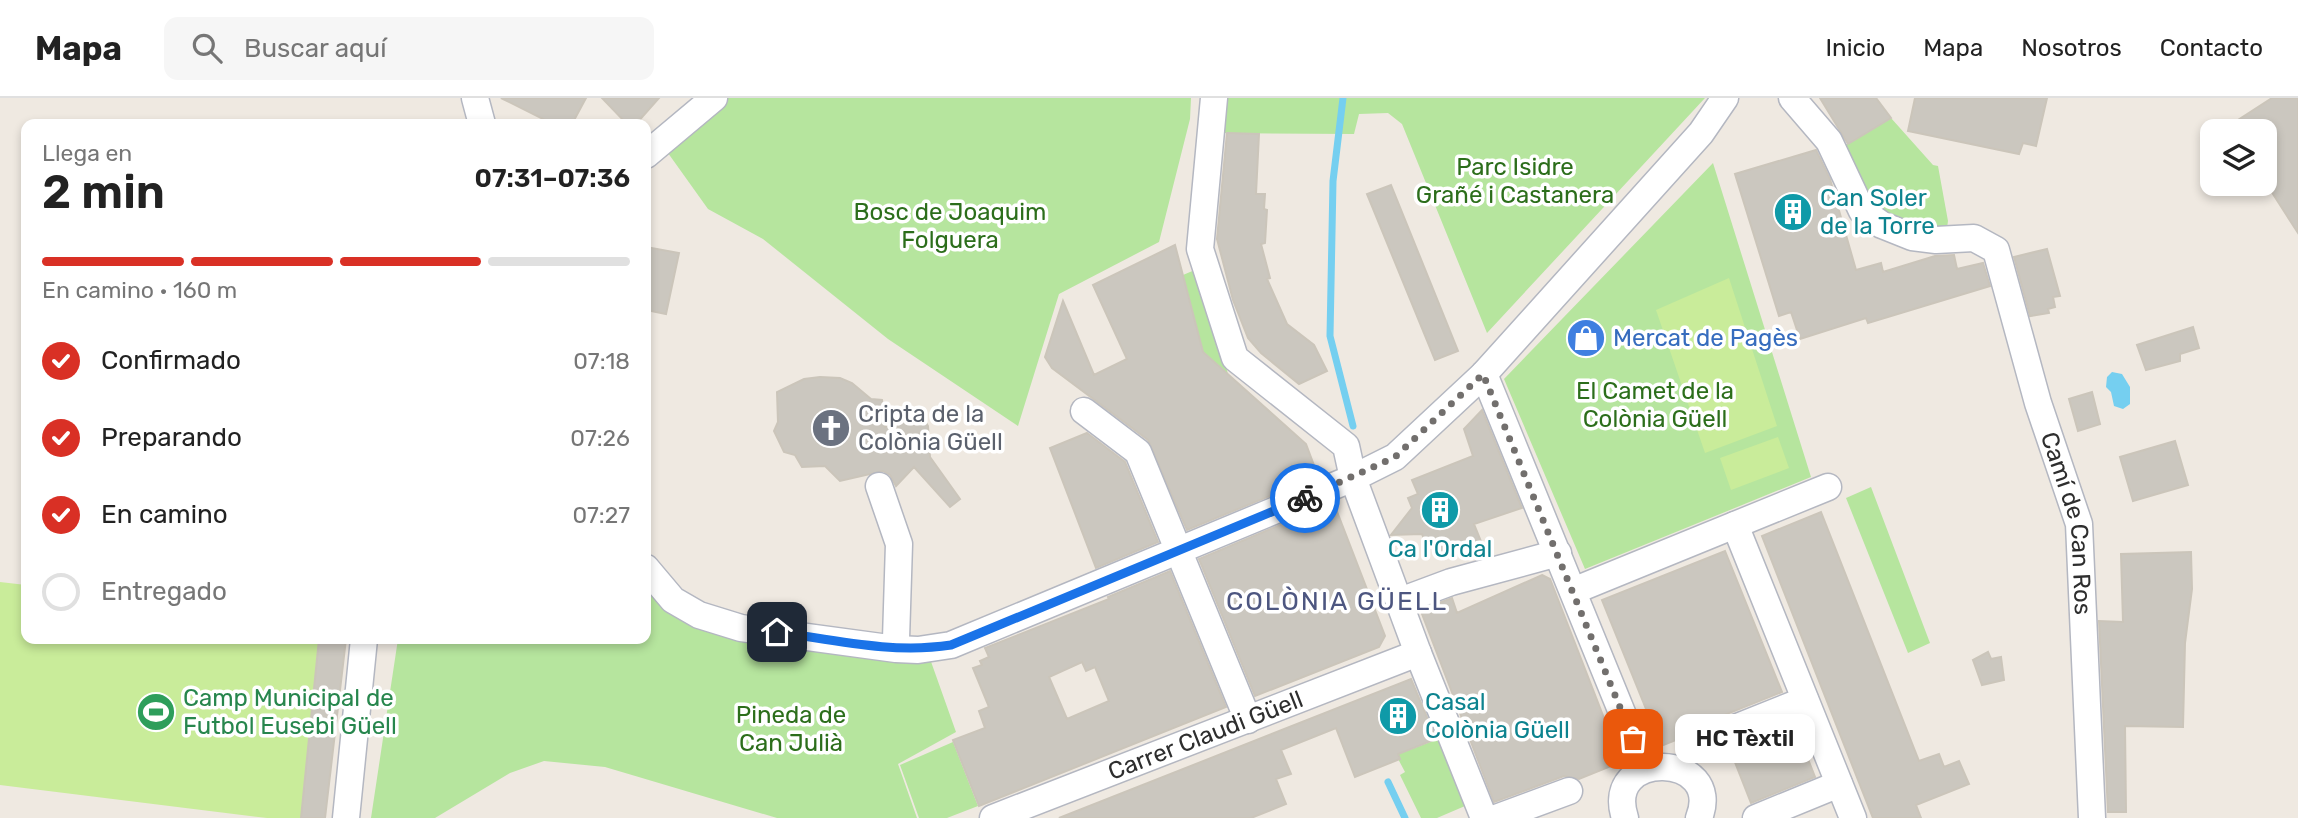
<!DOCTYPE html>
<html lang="es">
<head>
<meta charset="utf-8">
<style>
  body { margin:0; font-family:Rubik,sans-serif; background:#f6f6f6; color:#222; height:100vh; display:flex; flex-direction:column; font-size:26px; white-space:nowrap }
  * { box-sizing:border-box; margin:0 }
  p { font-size:23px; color:#767676 }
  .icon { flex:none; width:38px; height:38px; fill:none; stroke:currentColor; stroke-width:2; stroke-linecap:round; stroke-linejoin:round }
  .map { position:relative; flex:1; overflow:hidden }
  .side { position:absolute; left:21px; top:21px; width:630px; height:525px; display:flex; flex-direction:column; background:#fff; border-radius:14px; box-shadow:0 4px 10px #0003 }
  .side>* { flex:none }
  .fabs { position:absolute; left:2200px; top:21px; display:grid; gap:14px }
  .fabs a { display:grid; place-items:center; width:77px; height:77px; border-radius:14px; background:#fff; box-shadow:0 4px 10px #0003; font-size:35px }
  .pin { position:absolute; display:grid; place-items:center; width:60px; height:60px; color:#fff; margin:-30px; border-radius:14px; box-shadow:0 4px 10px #0006 }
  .courier { position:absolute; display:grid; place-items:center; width:70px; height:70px; margin:-35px; border:5px solid #1a73e8; border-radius:50%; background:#fff; color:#222; box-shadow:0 2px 9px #0007 }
  .bubble { position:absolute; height:49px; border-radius:14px; background:#fff; box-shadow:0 4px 10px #0003; font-size:23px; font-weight:600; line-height:49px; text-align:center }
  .headline em { font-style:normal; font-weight:600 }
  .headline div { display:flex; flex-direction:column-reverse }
  .headline { display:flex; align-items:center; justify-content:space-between; height:119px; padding:0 21px }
  h1 { font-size:46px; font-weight:600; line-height:52px }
  .bar { display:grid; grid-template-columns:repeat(4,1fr); gap:10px 7px; align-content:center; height:84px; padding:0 21px }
  .bar i { height:9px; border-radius:5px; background:#e0e0e0 }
  .bar .current { background:#d93025 }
  .bar p { grid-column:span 4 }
  ol { padding:0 21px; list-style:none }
  li { display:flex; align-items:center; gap:21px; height:77px }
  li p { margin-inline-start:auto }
  li .icon { padding:7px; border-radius:50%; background:#d93025; color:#fff; stroke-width:4 }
  li:last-child { color:#767676 }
  li i { width:38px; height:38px; border:4px solid #e0e0e0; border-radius:50% }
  header { display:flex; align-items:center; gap:42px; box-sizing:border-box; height:98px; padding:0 35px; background:#fff; border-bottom:2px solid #e0e0e0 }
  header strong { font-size:33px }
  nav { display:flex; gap:38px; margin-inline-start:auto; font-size:24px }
  .search { width:490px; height:63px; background:#f6f6f6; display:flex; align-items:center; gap:18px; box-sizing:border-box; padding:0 24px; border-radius:14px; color:#767676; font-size:26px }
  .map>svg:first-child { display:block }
  .green { fill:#b6e59e }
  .pitch { fill:#c9ec9a }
  .water { fill:#75cff0 }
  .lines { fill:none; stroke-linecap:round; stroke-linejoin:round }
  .stream { stroke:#75cff0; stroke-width:7 }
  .building { fill:#cbc7bf; stroke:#cbc5ba; stroke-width:2; fill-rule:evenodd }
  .minor-casing { stroke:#b4b7c1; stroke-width:29 }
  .minor { stroke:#fff; stroke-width:26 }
  .done { stroke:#726f6d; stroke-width:7; stroke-dasharray:0 12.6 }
  .route { stroke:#1a73e8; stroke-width:9 }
  .labels { text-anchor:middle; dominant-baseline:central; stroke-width:7; stroke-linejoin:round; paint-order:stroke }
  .park-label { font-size:24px; fill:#2c6e1b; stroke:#fff }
  .culture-label { font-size:24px; fill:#0d838f; stroke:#fff; text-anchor:start }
  .shop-label { font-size:24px; fill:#366cbe; stroke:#fff; text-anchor:start }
  .worship-label { font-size:24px; fill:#5b616d; stroke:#fff; text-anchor:start }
  .street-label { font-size:24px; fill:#2e2e2e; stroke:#fff }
  .leisure-label { font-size:24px; fill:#27864d; stroke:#fff; text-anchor:start }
  .neighbourhood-label { font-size:26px; letter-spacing:2px; fill:#4d5680; stroke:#fff }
</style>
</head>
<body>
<header>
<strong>Mapa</strong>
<div class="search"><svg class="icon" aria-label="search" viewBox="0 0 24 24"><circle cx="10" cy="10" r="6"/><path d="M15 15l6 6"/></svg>Buscar aquí</div>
<nav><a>Inicio</a><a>Mapa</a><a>Nosotros</a><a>Contacto</a></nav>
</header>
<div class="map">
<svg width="2298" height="720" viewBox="0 0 2298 720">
  <rect width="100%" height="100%" fill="#efe9e1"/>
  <!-- green -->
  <path class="green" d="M728,0H1191L1190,21L1159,144L1059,196L1018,328L888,241L763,141L708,111L668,55Z
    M1228,0H1705L1487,235L1402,26L1388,15L1359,16L1354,36L1217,35Z
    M1891,20L1933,67L1938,68L1948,123L1947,130C1876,126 1873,107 1840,50Z
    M1713,65L1811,379L1585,471L1504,281Z
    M1197,171L1228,276L1203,256L1183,177Z
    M1871,389L1930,545L1908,555L1846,400Z
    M646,490L673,517L727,535L929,558L956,634L898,666L917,720H777L605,669L544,663L510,675L435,720H371L398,541H646Z
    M1438,641L1465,708L1437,720H1421L1400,677L1405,674L1396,657Z
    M953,644L978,708L947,720H919L900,667Z"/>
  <!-- pitch -->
  <path class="pitch" d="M1729,180L1777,328L1705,355L1656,212Z
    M1778,339L1789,370L1731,392L1720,360Z
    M0,484L26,487V541H319L301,720H267L0,687Z"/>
  <!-- water -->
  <path class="water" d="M2112,274L2122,276L2130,289V306L2123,311L2114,308L2111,294L2106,289L2107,279Z"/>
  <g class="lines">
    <!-- stream -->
    <path class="stream" d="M1343,0L1333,83L1330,238L1353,328
      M1388,684L1405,720"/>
  </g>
  <!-- building -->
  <path class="building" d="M501,0H586L572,26H553Z
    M602,0H659L636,26H627Z
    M1820,0H1876L1891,20L1848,46Z
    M1915,0H2047L2036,48L2023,45L2019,56L1908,33Z
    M2272,0H2298V135L2264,82V33H2221Z
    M1227,35L1259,36L1256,96H1265L1264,111L1267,112L1265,145L1261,146L1270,180L1267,181L1287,226L1314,247L1327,273L1299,286L1261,255L1248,240L1233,202L1217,141Z
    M1816,52L1830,81L1856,172L1881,165L1883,174L1935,158L1954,157L1957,171L1983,165L1990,188L1868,225L1866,220L1800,241L1791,214L1779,218L1735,76Z
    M1391,87L1458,253L1435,262L1367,96Z
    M1175,147L1203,254L1306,346L1318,378L1187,432L1148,342L1052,270L1045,259L1063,203L1094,277L1127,261L1093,187Z
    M646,149L679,155L666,216L646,212Z
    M2047,151L2060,198L2053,199L2055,209L2048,211L2049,215L2030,218L2014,159Z
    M2193,229L2199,250L2180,256V263L2146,272L2137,247Z
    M820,279L840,280L852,285L871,301L882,302L885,329L922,318L928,328L930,359L960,401L950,409L914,369L896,388L890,377L883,373L840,383L825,368L802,369L795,357L784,354L774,333L778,324L777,294L804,281Z
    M2092,294L2100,326L2078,333L2069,301Z
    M1482,312L1522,410L1474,426L1482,446L1443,461L1437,444L1427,448L1422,436L1391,437L1412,410L1408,400L1418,396L1412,382L1473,358L1464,331Z
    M1087,335L1125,364L1158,444L1096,470L1050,350Z
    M2175,343L2188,387L2133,403L2120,359Z
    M1328,407L1330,413L1336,411L1385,538L1379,549L1255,598L1199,461Z
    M1821,414L1919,663L1939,656L1944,669L1959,663L1969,686L1916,707L1921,720H1873L1762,438Z
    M1725,453L1782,594L1709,623L1701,632L1661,648L1602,502Z
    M2191,454L2192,491L2185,545L2183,629L2125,628L2126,714H2108L2099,523L2123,524L2121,456Z
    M1170,473L1226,609L979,708L953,642L985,630L979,613L989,609L973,570L982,567L980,563L989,559L985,550L1109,501L1108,499ZM1082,564L1086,573L1095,569L1109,603L1067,621L1049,579Z
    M1542,477L1550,481L1621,664L1579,681L1564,678L1494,704L1422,516L1423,511L1452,500L1457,515Z
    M319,541H346L325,720H301Z
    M1988,554L1991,561L2001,559L2004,582L1982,587L1973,562Z
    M1411,581L1436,641L1398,656L1400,661L1355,679L1336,630L1281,652L1291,676L1276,681L1286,706L1251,720H1059Z
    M1772,632L1782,660L1804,651L1815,679L1751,705L1729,649Z"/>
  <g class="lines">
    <!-- minor casing -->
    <g class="minor-casing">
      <g id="minor">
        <path d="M475,0L482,26"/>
        <path d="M1214,0L1200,151L1235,260L1346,348L1353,380L1418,555L1484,720"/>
        <path id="s1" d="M1792,0L1829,43L1862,113L1882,127L1912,139L1936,142L1974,140L1996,152L2038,305L2079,426L2092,720"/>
        <path d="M646,57L714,0"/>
        <path d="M1484,276L1645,671"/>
        <path d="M1084,313L1138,354L1248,622"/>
        <path d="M879,388L899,446L896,541"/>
        <path d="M1735,427L1853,720"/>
        <path d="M646,470L673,502L699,517L741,530L896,551L918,552L951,547L1353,380L1395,359L1484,276L1701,35L1725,0"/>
        <path d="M1573,493L1828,389"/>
        <path d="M1400,503L1451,484L1558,455"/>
        <path d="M1715,638L1805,602"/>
        <path d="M346,720L364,541"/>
        <path id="s2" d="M993,720L1418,555"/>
        <path d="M1496,720L1569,693"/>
        <path d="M1625,720C1602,650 1725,654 1699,720"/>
        <path d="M1756,720L1839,686"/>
      </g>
    </g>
    <!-- minor -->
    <use href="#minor" class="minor"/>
  </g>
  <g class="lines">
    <!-- done -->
    <path class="done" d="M1305,400L1395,359L1483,276L1633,641"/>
    <!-- route -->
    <path class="route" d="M777,534C835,542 892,556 951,547L1305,400"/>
  </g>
  <!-- icons -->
  <defs>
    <g id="building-disc" transform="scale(2.0125)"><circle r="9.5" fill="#0f9aa8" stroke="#fff"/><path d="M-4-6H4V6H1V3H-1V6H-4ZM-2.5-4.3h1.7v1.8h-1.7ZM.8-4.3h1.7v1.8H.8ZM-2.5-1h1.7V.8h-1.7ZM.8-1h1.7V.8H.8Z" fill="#fff"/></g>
    <g id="shop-disc" transform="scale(2.0125)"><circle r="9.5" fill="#3f7fe0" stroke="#fff"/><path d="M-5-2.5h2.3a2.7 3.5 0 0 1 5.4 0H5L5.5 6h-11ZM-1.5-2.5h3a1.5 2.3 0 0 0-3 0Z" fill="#fff"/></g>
    <g id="church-disc" transform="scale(2.0125)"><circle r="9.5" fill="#6b7280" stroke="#fff"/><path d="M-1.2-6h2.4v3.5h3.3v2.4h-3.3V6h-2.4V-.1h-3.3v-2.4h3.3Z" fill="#fff"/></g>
    <g id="stadium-disc" transform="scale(2.0125)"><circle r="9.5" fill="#2e9e5b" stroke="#fff"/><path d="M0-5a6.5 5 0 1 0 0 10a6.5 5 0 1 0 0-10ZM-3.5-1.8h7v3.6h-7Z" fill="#fff"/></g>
  </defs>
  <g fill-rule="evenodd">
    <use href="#building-disc" x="1793" y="114"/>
    <use href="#shop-disc" x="1586" y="240"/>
    <use href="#church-disc" x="831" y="330"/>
    <use href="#building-disc" x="1440" y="412"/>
    <use href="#stadium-disc" x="156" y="614"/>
    <use href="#building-disc" x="1398" y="618"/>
  </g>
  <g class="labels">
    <!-- park labels -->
    <g class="park-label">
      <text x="1515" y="69">Parc Isidre<tspan x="1515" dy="28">Grañé i Castanera</tspan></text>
      <text x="950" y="114">Bosc de Joaquim<tspan x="950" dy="28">Folguera</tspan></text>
      <text x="1655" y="293">El Camet de la<tspan x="1655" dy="28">Colònia Güell</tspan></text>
      <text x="791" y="617">Pineda de<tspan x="791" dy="28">Can Julià</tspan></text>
    </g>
    <!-- culture labels -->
    <g class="culture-label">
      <text x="1820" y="100">Can Soler<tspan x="1820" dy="28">de la Torre</tspan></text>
      <text x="1440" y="451" text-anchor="middle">Ca l'Ordal</text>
      <text x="1425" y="604">Casal<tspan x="1425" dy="28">Colònia Güell</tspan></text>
    </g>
    <!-- shop labels -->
    <g class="shop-label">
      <text x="1613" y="240">Mercat de Pagès</text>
    </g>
    <!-- worship labels -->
    <g class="worship-label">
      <text x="858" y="316">Cripta de la<tspan x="858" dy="28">Colònia Güell</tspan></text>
    </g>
    <!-- street labels -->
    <g class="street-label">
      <text stroke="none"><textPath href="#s1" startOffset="562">Camí de Can Ros</textPath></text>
      <text stroke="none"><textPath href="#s2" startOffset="228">Carrer Claudi Güell</textPath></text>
    </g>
    <!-- leisure labels -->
    <g class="leisure-label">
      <text x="183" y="600">Camp Municipal de<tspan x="183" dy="28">Futbol Eusebi Güell</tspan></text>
    </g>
    <!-- neighbourhood labels -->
    <g class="neighbourhood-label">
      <text x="1337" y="503">COLÒNIA GÜELL</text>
    </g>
  </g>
</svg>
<div class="fabs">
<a><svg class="icon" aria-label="layers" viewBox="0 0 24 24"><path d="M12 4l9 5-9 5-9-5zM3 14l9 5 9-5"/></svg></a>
</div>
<div class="pin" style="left:1633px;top:641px;background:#ea580c"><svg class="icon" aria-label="bag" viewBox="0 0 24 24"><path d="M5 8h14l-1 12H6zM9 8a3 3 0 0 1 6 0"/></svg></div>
<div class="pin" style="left:777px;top:534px;background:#1f2937"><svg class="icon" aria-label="home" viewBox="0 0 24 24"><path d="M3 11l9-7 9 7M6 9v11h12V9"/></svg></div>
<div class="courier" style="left:1305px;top:400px"><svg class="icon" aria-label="bike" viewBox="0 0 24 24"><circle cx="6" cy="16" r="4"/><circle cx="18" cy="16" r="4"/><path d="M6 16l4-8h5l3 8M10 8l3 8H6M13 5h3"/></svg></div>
<div class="bubble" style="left:1675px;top:616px;width:140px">HC Tèxtil</div>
<section class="side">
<div class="headline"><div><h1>2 min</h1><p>Llega en</p></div><em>07:31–07:36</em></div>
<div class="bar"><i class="current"></i><i class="current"></i><i class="current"></i><i></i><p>En camino · 160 m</p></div>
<ol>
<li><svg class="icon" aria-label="check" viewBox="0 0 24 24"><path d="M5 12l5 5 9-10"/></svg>Confirmado<p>07:18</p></li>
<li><svg class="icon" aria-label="check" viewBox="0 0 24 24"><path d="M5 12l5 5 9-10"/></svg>Preparando<p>07:26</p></li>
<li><svg class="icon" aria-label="check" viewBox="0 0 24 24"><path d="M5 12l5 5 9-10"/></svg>En camino<p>07:27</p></li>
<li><i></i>Entregado</li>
</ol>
</section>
</div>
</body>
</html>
